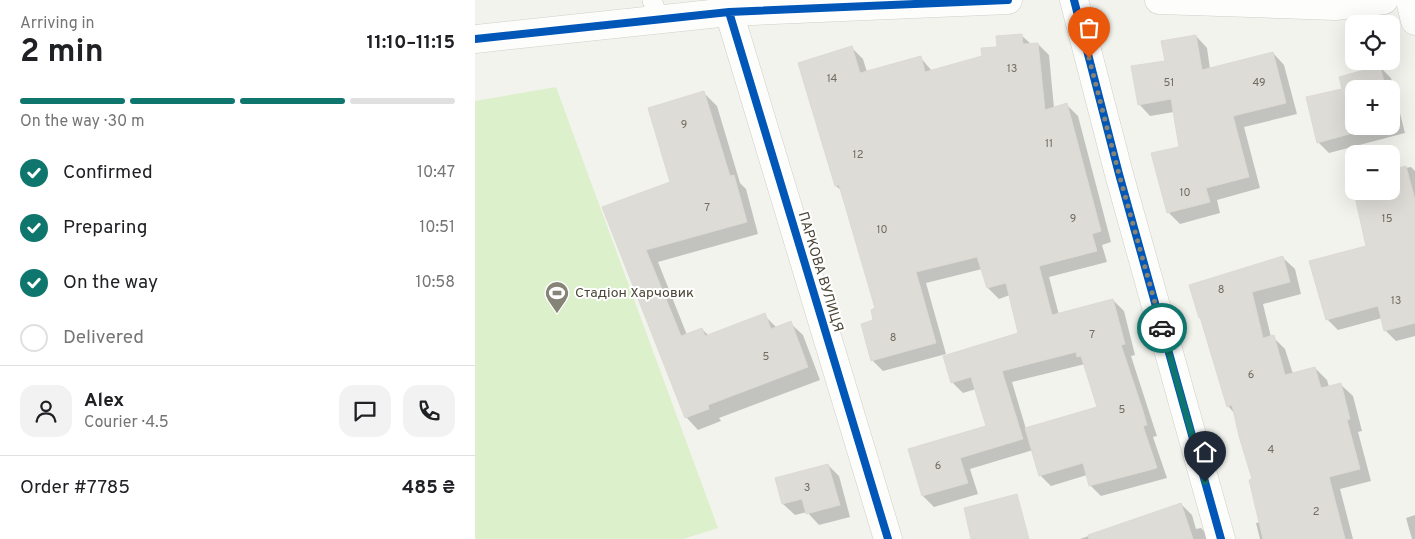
<!DOCTYPE html>
<html lang="en">
<head>
<meta charset="utf-8">
<style>
  body { margin:0; font-family:Overpass,sans-serif; background:#f2f2f2; color:#202124; height:100vh; display:flex; flex-direction:column; font-size:19px; white-space:nowrap }
  * { box-sizing:border-box; margin:0 }
  p { font-size:16px; color:#757577 }
  .icon { flex:none; width:28px; height:28px; fill:none; stroke:currentColor; stroke-width:2; stroke-linecap:round; stroke-linejoin:round }
  .map { position:relative; flex:1; overflow:hidden }
  .details { display:flex; flex-direction:column; background:#fff; width:475px }
  .details>* { flex:none }
  .tools { position:absolute; left:870px; top:15px; display:grid; gap:10px }
  .tools a { display:grid; place-items:center; width:55px; height:55px; border-radius:10px; background:#fff; box-shadow:0 5px 20px #0002; font-size:25px }
  .pin { position:absolute; display:grid; place-items:center; width:42px; height:42px; color:#fff; margin:-51px -21px; border-radius:50% 50% 50% 0; rotate:-45deg; box-shadow:0 0 5px #0007 }
  .pin .icon { rotate:45deg }
  .courier { position:absolute; display:grid; place-items:center; width:50px; height:50px; margin:-25px; border:4px solid #0f766e; border-radius:50%; background:#fff; color:#222; box-shadow:0 1px 6px #0007 }
  .summary em { font-style:normal; font-weight:700 }
  .summary div { display:flex; flex-direction:column-reverse }
  .summary { display:flex; align-items:center; justify-content:space-between; height:85px; padding:0 20px }
  h1 { font-size:32px; font-weight:700; line-height:38px }
  .bar { display:grid; grid-template-columns:repeat(4,1fr); gap:8px 5px; align-content:center; height:60px; padding:0 20px }
  .bar i { height:6px; border-radius:4px; background:#e0e0e0 }
  .bar .current { background:#0f766e }
  .bar p { grid-column:span 4 }
  .line { display:flex; align-items:center; gap:12px; padding:0 20px; border-top:1px solid #e0e0e0 }
  .line div { flex:1 }
  .round { display:grid; place-items:center; flex:none; width:52px; height:52px; border-radius:15px; background:#f2f2f2 }
  ol { padding:0 20px; list-style:none }
  li { display:flex; align-items:center; gap:15px; height:55px }
  li p { margin-inline-start:auto }
  li .icon { padding:5px; border-radius:50%; background:#0f766e; color:#fff; stroke-width:4 }
  li:last-child { color:#757577 }
  li i { width:28px; height:28px; border:2px solid #e0e0e0; border-radius:50% }
  main { display:flex; flex:1; min-height:0 }
  .map>svg:first-child { display:block }
  .green { fill:#dcf0cc }
  .shadow { fill:#0003; fill-rule:evenodd }
  .building { fill:#dddcd6; stroke:#dcdad3 }
  .lines { fill:none; stroke-linecap:round; stroke-linejoin:round }
  .service-casing { stroke:#d0cec8; stroke-width:20 }
  .minor-casing { stroke:#d0cec8; stroke-width:29 }
  .service { stroke:#fdfdfc; stroke-width:19 }
  .minor { stroke:#fdfdfc; stroke-width:28 }
  .cycleway-casing { stroke:#fff; stroke-width:11 }
  .cycleway { stroke:#0057b8; stroke-width:8 }
  .done { stroke:#868377; stroke-width:5; stroke-dasharray:0 9 }
  .route { stroke:#0f766e; stroke-width:6 }
  .labels { text-anchor:middle; dominant-baseline:central; stroke-width:4; stroke-linejoin:round; paint-order:stroke }
  .number-label { font-size:11px; fill:#716c60 }
  .street-label { font-size:14px; fill:#4c4637; stroke:#fff }
  .poi-label { font-size:14px; fill:#4c4637; stroke:#fff; text-anchor:start }
</style>
</head>
<body>
<main>
<section class="details">
<div class="summary"><div><h1>2 min</h1><p>Arriving in</p></div><em>11:10–11:15</em></div>
<div class="bar"><i class="current"></i><i class="current"></i><i class="current"></i><i></i><p>On the way · 30 m</p></div>
<ol>
<li><svg class="icon" aria-label="check" viewBox="0 0 24 24"><path d="M5 12l5 5 9-10"/></svg>Confirmed<p>10:47</p></li>
<li><svg class="icon" aria-label="check" viewBox="0 0 24 24"><path d="M5 12l5 5 9-10"/></svg>Preparing<p>10:51</p></li>
<li><svg class="icon" aria-label="check" viewBox="0 0 24 24"><path d="M5 12l5 5 9-10"/></svg>On the way<p>10:58</p></li>
<li><i></i>Delivered</li>
</ol>
<div class="line" style="height:90px"><a class="round"><svg class="icon" aria-label="person" viewBox="0 0 24 24"><circle cx="12" cy="8" r="4"/><path d="M4 21q1-7 8-7t8 7"/></svg></a><div><b>Alex</b><p>Courier · 4.5</p></div><a class="round"><svg class="icon" aria-label="chat" viewBox="0 0 24 24"><path d="M4 5h16v11H9l-5 4z"/></svg></a><a class="round"><svg class="icon" aria-label="phone" viewBox="0 0 24 24"><path d="M5 4h4l2 5-3 2q2 4 5 5l2-3 5 2v4C11 20 4 13 5 4z"/></svg></a></div>
<div class="line" style="height:65px"><div>Order #7785</div><b>485 ₴</b></div>
</section>
<div class="map">
<svg width="940" height="539" viewBox="0 0 940 539">
  <rect width="100%" height="100%" fill="#f3f3ee"/>
  <!-- green -->
  <path class="green" d="M81,87L243,528L208,539H0V101Z"/>
  <!-- shadow -->
  <path class="shadow" d="M546,35L556,44H563L574,55L579,108L592,105L603,116L636,242L627,245L632,262L574,277L584,315L638,300L649,311L660,355L656,356L678,424L682,436L678,437L692,478L626,496L615,485L612,475L576,486L565,475L558,450L495,469L503,494L459,507L448,496L434,450L512,427L501,389L488,393L477,382L545,334L535,295L524,299L513,288L507,269L451,283L471,354L408,371L397,360L402,309L367,191L361,186L324,63L377,48L388,59L392,72L445,57L457,71L508,57ZM610,364L623,408L551,429L537,382Z
    M721,36L732,48L735,69L798,53L809,65L822,114L769,127L785,188L742,200L745,213L705,224L693,212L705,148L699,112L675,116L664,104L691,62Z
    M905,67L916,78L930,133L854,153L843,142L868,90ZM879,89H916V126H879Z
    M229,93L242,106L265,183L271,189L283,234L183,262L212,335L227,329L234,336L289,315L302,328L315,323L328,335L345,380L244,418L246,421L223,430L211,417L129,208L197,183Z
    M936,167L940,171V336L921,341L910,330L907,318L863,330L852,319L892,247L916,191V171Z
    M807,257L820,269L826,294L788,304L796,337H798L810,349L818,374L840,368L852,380L854,387L865,384L878,396L887,431L883,432L896,481L865,489L878,539H785L781,523L786,522L779,479L760,414L753,406L727,319L725,317Z
    M353,465L364,476L375,517L344,525L332,512L320,515L308,504Z
    M706,504L717,515L721,529L726,528L737,539H605Z
    M940,515V539H937L931,518Z"/>
  <!-- building -->
  <path class="building" d="M547,34L548,44L563,43L570,110L592,103L626,231L617,234L622,251L564,266L577,315L638,299L650,344L646,345L668,411L672,425L668,426L682,468L614,486L608,463L564,476L550,428L622,407L606,356L602,357L601,352L527,371L548,439L485,458L493,483L447,496L433,449L511,426L496,377L476,383L468,356L543,333L531,283L512,288L502,257L441,272L461,343L396,361L386,324L398,320L396,310L400,308L364,185L360,186L323,63L377,46L385,73L446,56L450,72L507,56L506,48L522,47L521,36Z
    M721,35L727,70L798,52L811,103L758,116L774,177L731,188L735,202L692,213L676,153L704,147L696,99L663,105L656,66L690,61L686,41Z
    M905,66L911,89H879V126H903L842,143L831,97L867,89L864,77Z
    M229,91L255,176L259,175L272,222L171,250L206,336L227,328L230,336L290,313L296,329L316,321L333,367L233,405L234,409L210,418L127,207L195,182L173,108Z
    M931,166L940,200V323L909,331L903,306L851,320L834,261L891,246L876,179L879,178V191H916V170Z
    M808,256L815,282L777,292L788,338L799,335L810,375L840,367L846,388L866,383L875,419L872,420L885,469L854,477L870,539H788L774,480L777,479L764,436L757,405L752,407L725,317L724,318L714,285Z
    M353,464L365,505L331,514L327,499L307,504L300,478Z
    M542,494L554,539H496L489,508Z
    M706,503L718,539H614L613,535Z"/>
  <g class="lines">
    <!-- service casing -->
    <g class="service-casing">
      <path id="service" d="M177,0L184,19"/>
    </g>
    <!-- minor casing -->
    <g class="minor-casing">
      <path id="minor" d="M599,0L644,174L746,539
        M684,0L860,6L909,0
        M935,0L940,21
        M254,12L413,539
        M0,39L254,12L533,0"/>
    </g>
    <!-- service -->
    <use href="#service" class="service"/>
    <!-- minor -->
    <use href="#minor" class="minor"/>
    <!-- cycleway casing -->
    <g class="cycleway-casing">
      <path id="cycleway" d="M599,0L644,174L746,539
        M254,12L413,539
        M0,39L254,12L533,0"/>
    </g>
    <!-- cycleway -->
    <use href="#cycleway" class="cycleway"/>
  </g>
  <g class="lines">
    <!-- done -->
    <path class="done" d="M614,58L644,174L687,328"/>
    <!-- route -->
    <path class="route" d="M687,328L730,482"/>
  </g>
  <!-- icons -->
  <defs>
    <g id="stadium-pin" transform="scale(1.25)"><path d="M0 17L-7.5 6A9.5 9.5 0 1 1 7.5 6Z" fill="#868377" stroke="#fff"/><path d="M0-5a6.5 5 0 1 0 0 10a6.5 5 0 1 0 0-10ZM-3.5-1.8h7v3.6h-7Z" fill="#fff"/></g>
  </defs>
  <g fill-rule="evenodd">
    <use href="#stadium-pin" x="82" y="293"/>
  </g>
  <g class="labels">
    <!-- number labels -->
    <g class="number-label">
      <text x="537" y="69">13</text>
      <text x="357" y="79">14</text>
      <text x="694" y="83">51</text>
      <text x="784" y="83">49</text>
      <text x="209" y="125">9</text>
      <text x="574" y="144">11</text>
      <text x="383" y="155">12</text>
      <text x="710" y="193">10</text>
      <text x="232" y="208">7</text>
      <text x="598" y="219">9</text>
      <text x="912" y="219">15</text>
      <text x="407" y="230">10</text>
      <text x="746" y="290">8</text>
      <text x="921" y="301">13</text>
      <text x="617" y="335">7</text>
      <text x="418" y="338">8</text>
      <text x="291" y="357">5</text>
      <text x="776" y="375">6</text>
      <text x="647" y="410">5</text>
      <text x="796" y="450">4</text>
      <text x="463" y="466">6</text>
      <text x="332" y="488">3</text>
      <text x="841" y="512">2</text>
    </g>
    <!-- street labels -->
    <g class="street-label">
      <text transform="translate(345 272) rotate(73)">ПАРКОВА ВУЛИЦЯ</text>
    </g>
    <!-- poi labels -->
    <g class="poi-label">
      <text x="100" y="293">Стадіон Харчовик</text>
    </g>
  </g>
</svg>
<div class="tools">
<a><svg class="icon" aria-label="locate" viewBox="0 0 24 24"><circle cx="12" cy="12" r="6"/><path d="M12 2v4M12 18v4M2 12h4M18 12h4"/></svg></a>
<a>+</a>
<a>−</a>
</div>
<div class="pin" style="left:614px;top:58px;background:#ea580c"><svg class="icon" aria-label="bag" viewBox="0 0 24 24"><path d="M5 8h14l-1 12H6zM9 8a3 3 0 0 1 6 0"/></svg></div>
<div class="pin" style="left:730px;top:482px;background:#1f2937"><svg class="icon" aria-label="home" viewBox="0 0 24 24"><path d="M3 11l9-7 9 7M6 9v11h12V9"/></svg></div>
<div class="courier" style="left:687px;top:328px"><svg class="icon" aria-label="car" viewBox="0 0 24 24"><path d="M5 17H2v-5l4-1 3-4h7l3 4 3 1v5h-3M9 17h6M6 11h13"/><circle cx="7" cy="17" r="2"/><circle cx="17" cy="17" r="2"/></svg></div>
</div>
</main>
</body>
</html>
